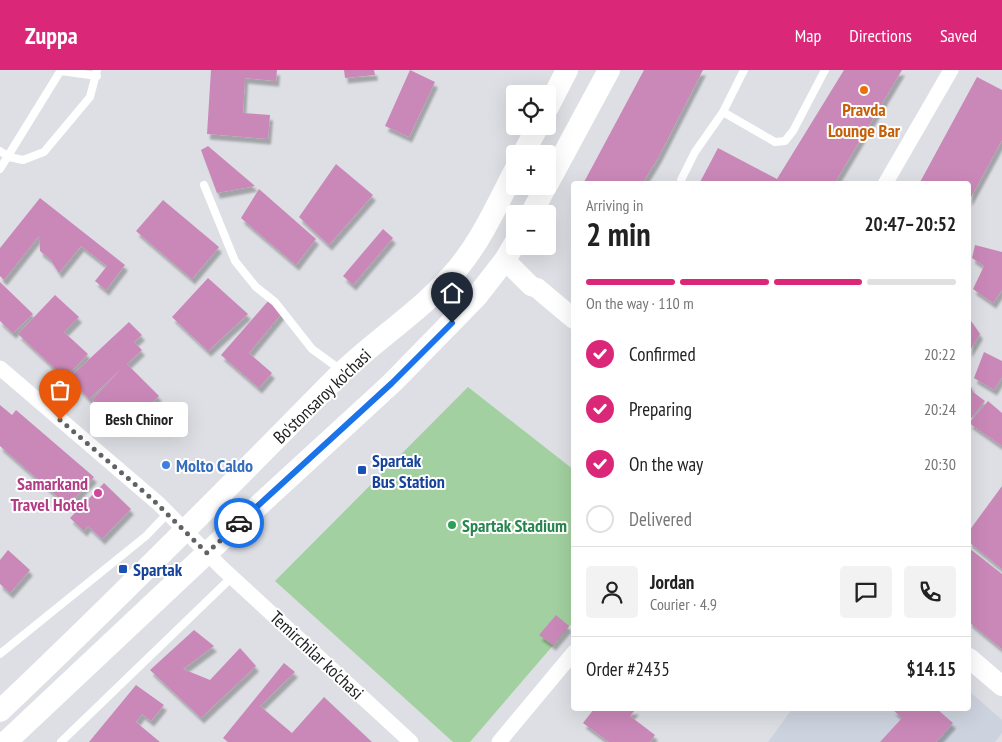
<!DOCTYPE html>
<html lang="en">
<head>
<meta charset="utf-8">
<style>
  body { margin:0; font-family:"PT Sans Narrow",sans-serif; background:#f2f2f2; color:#222; height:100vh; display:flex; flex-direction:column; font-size:19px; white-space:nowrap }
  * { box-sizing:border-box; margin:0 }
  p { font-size:16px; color:#767676 }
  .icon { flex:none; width:28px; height:28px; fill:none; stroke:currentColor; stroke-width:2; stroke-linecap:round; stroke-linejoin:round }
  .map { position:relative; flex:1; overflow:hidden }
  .side { position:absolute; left:571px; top:111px; width:400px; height:530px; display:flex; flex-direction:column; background:#fff; border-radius:5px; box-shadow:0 5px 20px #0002 }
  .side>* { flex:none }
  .controls { position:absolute; left:506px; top:15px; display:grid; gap:10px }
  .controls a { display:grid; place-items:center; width:50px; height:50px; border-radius:5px; background:#fff; box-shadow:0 5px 20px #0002; font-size:25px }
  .pin { position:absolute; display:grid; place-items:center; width:42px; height:42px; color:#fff; margin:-51px -21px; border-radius:50% 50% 50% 0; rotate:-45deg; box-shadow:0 0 5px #0007 }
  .pin .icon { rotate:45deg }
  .courier { position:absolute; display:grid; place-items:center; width:50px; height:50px; margin:-25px; border:4px solid #1a73e8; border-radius:50%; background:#fff; color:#222; box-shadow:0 1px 6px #0007 }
  .bubble { position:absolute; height:35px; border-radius:5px; background:#fff; box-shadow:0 5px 20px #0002; font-size:16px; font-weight:700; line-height:35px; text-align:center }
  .summary em { font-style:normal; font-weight:700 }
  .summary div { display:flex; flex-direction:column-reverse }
  .summary { display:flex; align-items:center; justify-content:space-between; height:85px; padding:0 15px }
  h1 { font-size:32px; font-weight:700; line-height:38px }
  .bar { display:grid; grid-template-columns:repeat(4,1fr); gap:8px 5px; align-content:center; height:60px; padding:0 15px }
  .bar i { height:6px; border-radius:4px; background:#e0e0e0 }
  .bar .on { background:#db2777 }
  .bar p { grid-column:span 4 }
  .line { display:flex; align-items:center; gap:12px; padding:0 15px; border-top:1px solid #e0e0e0 }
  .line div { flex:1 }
  .round { display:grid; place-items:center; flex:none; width:52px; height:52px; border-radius:5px; background:#f2f2f2 }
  ol { padding:0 15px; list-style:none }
  li { display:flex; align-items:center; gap:15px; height:55px }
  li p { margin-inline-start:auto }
  li .icon { padding:5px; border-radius:50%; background:#db2777; color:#fff; stroke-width:4 }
  li:last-child { color:#767676 }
  li i { width:28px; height:28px; border:2px solid #e0e0e0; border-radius:50% }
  header { display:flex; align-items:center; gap:30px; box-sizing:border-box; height:70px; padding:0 25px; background:#db2777; color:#fff }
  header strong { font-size:24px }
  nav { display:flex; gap:28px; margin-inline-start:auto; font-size:18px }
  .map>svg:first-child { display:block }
  .built { fill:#cdd3de }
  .grass { fill:#a2d0a0 }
  .building { fill:#ca88b8; filter:url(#shadow) }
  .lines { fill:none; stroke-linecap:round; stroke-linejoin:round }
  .service { stroke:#fff; stroke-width:8 }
  .minor { stroke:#fff; stroke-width:15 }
  .secondary { stroke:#fff; stroke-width:20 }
  .primary { stroke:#fff; stroke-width:22 }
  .done { stroke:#616265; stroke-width:5; stroke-dasharray:0 9 }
  .route { stroke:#1a73e8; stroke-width:6 }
  .food-dot { fill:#e8710a; stroke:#fff; stroke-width:2 }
  .shop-dot { fill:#3f7fe0; stroke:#fff; stroke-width:2 }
  .transit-dot { fill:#1a4fb4; stroke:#fff; stroke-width:2 }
  .hotel-dot { fill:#d1479c; stroke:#fff; stroke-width:2 }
  .leisure-dot { fill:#2e9e5b; stroke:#fff; stroke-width:2 }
  .labels { text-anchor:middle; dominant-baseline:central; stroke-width:4; stroke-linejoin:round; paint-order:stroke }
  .food-label { font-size:18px; font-weight:bold; fill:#c56008; stroke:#fff }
  .street-label { font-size:18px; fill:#1e1f20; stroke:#fff }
  .transit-label { font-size:18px; font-weight:bold; fill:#164399; stroke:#fff; text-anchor:start }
  .shop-label { font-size:18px; font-weight:bold; fill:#366cbe; stroke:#fff; text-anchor:start }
  .hotel-label { font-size:18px; font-weight:bold; fill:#b23c85; stroke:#fff; text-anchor:end }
  .leisure-label { font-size:18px; font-weight:bold; fill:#27864d; stroke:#fff; text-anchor:start }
</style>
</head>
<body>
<header>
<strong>Zuppa</strong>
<nav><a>Map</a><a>Directions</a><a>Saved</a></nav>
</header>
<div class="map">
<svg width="1002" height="672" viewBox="0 0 1002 672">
  <defs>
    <filter id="shadow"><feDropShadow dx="3" dy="5.5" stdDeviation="1" flood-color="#0004"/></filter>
  </defs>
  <rect width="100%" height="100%" fill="#dddfe4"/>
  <!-- built -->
  <path class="built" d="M969,621L1002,650V663L995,672H768L792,639H969Z"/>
  <!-- grass -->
  <path class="grass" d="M468,317L574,400V551L470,672H453L275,511Z"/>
  <!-- building -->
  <path class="building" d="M211,0H277L276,11L245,8L243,43L270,45L268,69L207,64Z
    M344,0H374L375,5L345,8Z
    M410,0L435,12L409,67L385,56Z
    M644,0H703L658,88L642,114H583Z
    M844,0H902L834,114H699L718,78L777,109Z
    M977,7L1002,20V70L969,131V114H919Z
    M208,76L255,116L217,123L201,80Z
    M336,94L373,125L329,175L299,147Z
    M259,119L316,169L296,195L241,148Z
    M40,128L125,195L106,220L95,211L107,196L81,176L59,203L50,189L40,181L39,166L4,210L0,206V178Z
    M163,130L219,177L192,209L136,161Z
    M383,159L393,168L353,215L343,206Z
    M975,175L1002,182V220L993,233L973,219L984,196L972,188Z
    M208,208L248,244L208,281L172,247Z
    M0,212L33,244L13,263L0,251Z
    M55,225L79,247L64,262L88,284L65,308L18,264Z
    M269,230L283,242L249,283L272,303L259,318L221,285Z
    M969,248L980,264L969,282Z
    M129,252L142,265L134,272L142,280L127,294L159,326L124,361L92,330L122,298L89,329L69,308Z
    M984,282L1002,291V307L994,320L974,308Z
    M969,311L973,322L985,331L969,351Z
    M988,331L1002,343V376L969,353Z
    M0,335L12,345L16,340L94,407L68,436L0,376Z
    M104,413L131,439L102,469L88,456L84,461L70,448Z
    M1002,416V499L969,472V461Z
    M969,478L1002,504V579L969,552Z
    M8,480L30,500L10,523L0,514V490Z
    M556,545L569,556L553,575L539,565Z
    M194,560L214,576L183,599L210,610L240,578L256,596L201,648L150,600Z
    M284,593L295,602L260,636L292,663L324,627L372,672H228L223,668Z
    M136,615L164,635L151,651L142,644L136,652L160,672H89Z
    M594,639H636L630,646L655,665L650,672H609L583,653Z
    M892,639H937L953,653L936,672H880L902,648Z"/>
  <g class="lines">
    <!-- service -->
    <path class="service" d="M61,1L97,6
      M723,42L775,72L785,71L793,61L825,0
      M0,81L9,87L23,90L44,82L90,27L97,0
      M0,99L61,0
      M682,114L681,110L695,82L723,42L744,0
      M204,115L235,191L256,217L275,232L312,279L341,300
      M0,584L146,466L168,443
      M61,672L232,507"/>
    <!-- minor -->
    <path class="minor" d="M885,114L951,0
      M0,298L159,434L222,498L411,672
      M499,672L574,582"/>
    <!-- secondary -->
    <path class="secondary" d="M505,190L531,216L537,218L574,249
      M969,588L1002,616"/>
    <!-- primary -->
    <path class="primary" d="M548,37L567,0
      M523,84L538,56
      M548,113L609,0
      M531,144L546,116
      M0,641C113,534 223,423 332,312C372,271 422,242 458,198C482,169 498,133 515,100
      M6,672L207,483L392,313L477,226L505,190L515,173"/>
  </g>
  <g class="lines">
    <!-- done -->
    <path class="done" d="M60,350L151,428L207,483L239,453"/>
    <!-- route -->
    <path class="route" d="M239,453L392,313L452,253"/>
  </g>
  <!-- markers -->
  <circle class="food-dot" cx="864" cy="20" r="5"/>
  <circle class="shop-dot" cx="166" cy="395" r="5"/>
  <g class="transit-dot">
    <rect x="357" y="395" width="10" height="10" rx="2.5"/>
    <rect x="118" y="494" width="10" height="10" rx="2.5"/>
  </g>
  <circle class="hotel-dot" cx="98" cy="423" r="5"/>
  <circle class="leisure-dot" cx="452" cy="455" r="5"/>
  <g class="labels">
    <!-- food labels -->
    <g class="food-label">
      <text x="864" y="39">Pravda<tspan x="864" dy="21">Lounge Bar</tspan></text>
    </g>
    <!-- street labels -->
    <g class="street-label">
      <text transform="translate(322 326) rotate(-44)">Bo'stonsaroy ko'chasi</text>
      <text transform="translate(317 585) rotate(43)">Temirchilar ko'chasi</text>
    </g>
    <!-- transit labels -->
    <g class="transit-label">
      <text x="372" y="390">Spartak<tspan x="372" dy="21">Bus Station</tspan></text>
      <text x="133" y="499">Spartak</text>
    </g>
    <!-- shop labels -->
    <g class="shop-label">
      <text x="176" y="395">Molto Caldo</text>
    </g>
    <!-- hotel labels -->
    <g class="hotel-label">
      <text x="88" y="413">Samarkand<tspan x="88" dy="21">Travel Hotel</tspan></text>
    </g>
    <!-- leisure labels -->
    <g class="leisure-label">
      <text x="462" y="455">Spartak Stadium</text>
    </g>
  </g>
</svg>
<div class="controls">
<a><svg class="icon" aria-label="locate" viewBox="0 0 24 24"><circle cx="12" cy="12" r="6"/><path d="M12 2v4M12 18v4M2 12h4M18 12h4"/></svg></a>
<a>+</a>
<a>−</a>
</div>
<div class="pin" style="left:60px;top:350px;background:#ea580c"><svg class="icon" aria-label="bag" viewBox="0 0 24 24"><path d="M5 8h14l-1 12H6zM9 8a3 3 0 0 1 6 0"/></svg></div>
<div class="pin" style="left:452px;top:253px;background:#1f2937"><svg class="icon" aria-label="home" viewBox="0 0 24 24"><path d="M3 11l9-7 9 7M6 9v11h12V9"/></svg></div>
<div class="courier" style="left:239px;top:453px"><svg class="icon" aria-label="car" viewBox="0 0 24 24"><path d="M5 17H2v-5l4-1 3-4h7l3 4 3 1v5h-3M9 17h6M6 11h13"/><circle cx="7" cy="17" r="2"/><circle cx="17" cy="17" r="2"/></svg></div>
<div class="bubble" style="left:90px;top:332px;width:98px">Besh Chinor</div>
<section class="side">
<div class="summary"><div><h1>2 min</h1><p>Arriving in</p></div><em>20:47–20:52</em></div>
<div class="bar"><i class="on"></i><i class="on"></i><i class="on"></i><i></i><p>On the way · 110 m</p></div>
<ol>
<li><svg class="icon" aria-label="check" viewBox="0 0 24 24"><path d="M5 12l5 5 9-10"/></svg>Confirmed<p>20:22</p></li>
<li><svg class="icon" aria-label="check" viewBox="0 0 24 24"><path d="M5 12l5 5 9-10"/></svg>Preparing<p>20:24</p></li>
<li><svg class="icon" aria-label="check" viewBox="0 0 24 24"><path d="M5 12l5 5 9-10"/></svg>On the way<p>20:30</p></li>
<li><i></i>Delivered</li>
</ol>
<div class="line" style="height:90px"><a class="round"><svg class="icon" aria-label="person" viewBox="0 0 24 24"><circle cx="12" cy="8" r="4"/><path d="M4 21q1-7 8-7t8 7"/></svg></a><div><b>Jordan</b><p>Courier · 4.9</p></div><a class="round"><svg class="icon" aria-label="chat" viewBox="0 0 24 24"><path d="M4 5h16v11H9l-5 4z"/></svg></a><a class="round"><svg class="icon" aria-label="phone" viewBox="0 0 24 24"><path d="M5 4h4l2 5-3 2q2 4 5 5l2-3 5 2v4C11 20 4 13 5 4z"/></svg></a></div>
<div class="line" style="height:65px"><div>Order #2435</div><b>$14.15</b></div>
</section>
</div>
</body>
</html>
